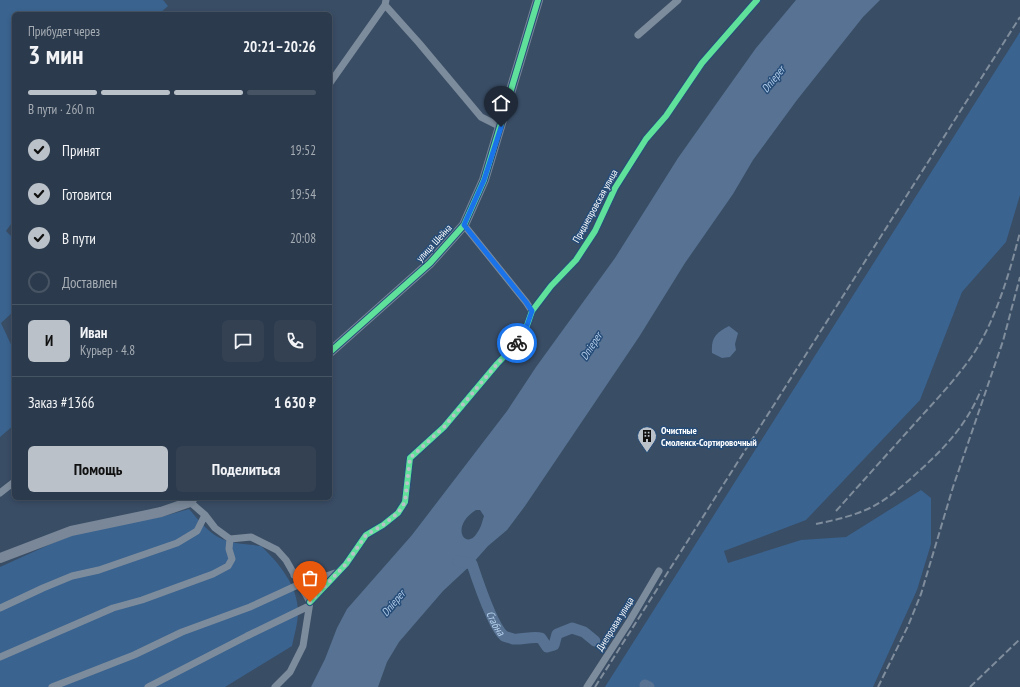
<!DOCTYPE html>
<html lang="ru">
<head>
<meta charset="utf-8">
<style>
  body { margin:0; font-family:"PT Sans Narrow",sans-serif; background:#334153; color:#f1f3f6; height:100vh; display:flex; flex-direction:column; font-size:15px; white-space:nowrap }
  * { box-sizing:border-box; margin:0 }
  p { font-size:13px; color:#a6adb5 }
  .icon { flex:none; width:22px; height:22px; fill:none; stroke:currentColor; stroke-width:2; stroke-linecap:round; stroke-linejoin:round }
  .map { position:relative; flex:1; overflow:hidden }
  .panel { position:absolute; left:12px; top:12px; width:320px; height:488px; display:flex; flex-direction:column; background:#2b3a4c; border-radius:6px; box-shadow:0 2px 6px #0003,0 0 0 1px #475464 }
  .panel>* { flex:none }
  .pin { position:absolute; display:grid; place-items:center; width:34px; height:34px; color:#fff; margin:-41px -17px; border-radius:50% 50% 50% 0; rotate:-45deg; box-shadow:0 0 4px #0007 }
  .pin .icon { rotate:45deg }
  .courier { position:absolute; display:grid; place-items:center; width:40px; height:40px; margin:-20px; border:3px solid #1a73e8; border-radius:50%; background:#fff; color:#222; box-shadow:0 1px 5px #0007 }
  .headline em { font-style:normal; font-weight:600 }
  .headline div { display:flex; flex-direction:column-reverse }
  .headline { display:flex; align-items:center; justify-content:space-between; height:68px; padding:0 16px }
  h1 { font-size:26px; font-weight:600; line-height:30px }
  .bar { display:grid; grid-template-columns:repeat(4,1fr); gap:6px 4px; align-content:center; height:48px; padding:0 16px }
  .bar i { height:5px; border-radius:3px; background:#475464 }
  .bar .on { background:#bac1c9 }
  .bar p { grid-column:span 4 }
  .line { display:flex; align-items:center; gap:10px; padding:0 16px; border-top:1px solid #475464 }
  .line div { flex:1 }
  .round { display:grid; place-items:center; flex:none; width:42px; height:42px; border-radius:6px; background:#334153 }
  ol { padding:0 16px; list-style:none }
  li { display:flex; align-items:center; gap:12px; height:44px }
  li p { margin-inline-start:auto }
  li .icon { padding:4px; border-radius:50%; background:#bac1c9; color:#111; stroke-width:4 }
  li:last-child { color:#a6adb5 }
  li i { width:22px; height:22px; border:2px solid #475464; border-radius:50% }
  .primary-button { display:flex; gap:8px; margin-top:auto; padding:8px 16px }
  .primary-button a { flex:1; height:46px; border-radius:6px; background:#bac1c9; color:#111; font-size:16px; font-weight:600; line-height:46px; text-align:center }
  .primary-button a+a { background:#334153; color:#f1f3f6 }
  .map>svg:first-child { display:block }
  .green { fill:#3a638f }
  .water { fill:#577292; fill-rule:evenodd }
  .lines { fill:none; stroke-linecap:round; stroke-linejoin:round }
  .river { stroke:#577292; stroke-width:11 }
  .street { stroke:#7d8c9c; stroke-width:7 }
  .secondary { stroke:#798798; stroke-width:10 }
  .rail { stroke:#7f8d9c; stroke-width:2; stroke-dasharray:7 3; stroke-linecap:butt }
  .cycleway-casing { stroke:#264c78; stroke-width:8 }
  .cycleway { stroke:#60e19b; stroke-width:6 }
  .done { stroke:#bac1c9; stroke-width:4; stroke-dasharray:0 7.2 }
  .route { stroke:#1a73e8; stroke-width:5 }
  .labels { text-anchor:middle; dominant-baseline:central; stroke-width:3; stroke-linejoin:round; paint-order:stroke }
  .street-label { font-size:10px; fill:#fff; stroke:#264c78 }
  .poi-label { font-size:10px; font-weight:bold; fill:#fff; stroke:#264c78; text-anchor:start }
  .water-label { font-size:11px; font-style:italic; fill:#b3ceeb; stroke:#264c78 }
</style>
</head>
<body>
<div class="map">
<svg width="1020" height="687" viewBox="0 0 1020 687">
  <rect width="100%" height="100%" fill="#394d65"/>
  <!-- green -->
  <path class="green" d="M0,0H163L168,6L159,14H14V220L6,231L14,239V311L1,323L14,351V425L0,437Z
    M1020,32V195L1006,242L962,292L920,400L806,520L724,551L728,563L801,540L846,537L921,490L931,498V544L917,590L873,687H605Z
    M189,509C197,518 206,530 218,537C230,544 247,544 261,546C279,563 298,586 298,612C298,623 294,636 292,646L225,687H0V567L55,542L87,530L161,517Z"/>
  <!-- water -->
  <path class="water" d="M796,0H880L863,17L797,100L753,160L733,194L685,263L639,337L525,506L507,530L488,546L472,564L443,591L399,642L387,662L378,687H311L325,659L337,628L347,609L412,535L507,411L536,367L615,258L678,158L719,100L756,48ZM476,510H480L484,516C482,522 481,528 477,533C466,551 449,527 476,510Z
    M729,326L738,333L735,344L736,350L730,357L722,358L712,353C711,337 716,333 729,326Z"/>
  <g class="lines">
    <!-- river -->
    <g class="river">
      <path id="s1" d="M458,561L472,564C477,579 493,627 504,636C506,637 511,638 513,639C522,640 532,636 541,638L547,647L554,645L557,634L572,628L584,632L595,641"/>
      <path d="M645,685L649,687"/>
    </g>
    <!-- street -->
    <path class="street" d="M385,5L419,43L481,117L501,127
      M638,35L678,0
      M330,83L385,5L386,0
      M464,225L526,302L532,311
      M0,493L14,482
      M190,502L205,515L215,528L230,539L251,537L277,550L286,560L310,602L303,646L290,672L275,687
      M294,575C312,579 318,579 335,573
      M310,602L346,564L366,535L383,525L398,513L405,502L410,458L444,427L497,364L523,337L532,311L551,286L576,260L595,231L615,188L646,139L666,116L702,63L757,0
      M0,608L43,588L72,576L99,570L177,543L197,531L205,515
      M0,657L113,608L142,600L213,574L228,566L232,559L229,549L230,539
      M52,687L134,655L182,632L250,607L300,584
      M148,687L247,636L309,606
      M587,687L629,622L659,571"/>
    <!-- secondary -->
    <path class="secondary" d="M330,352L430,263L464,225L484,180L538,0
      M0,558L71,531L161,512L190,502L193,498"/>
    <!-- rail -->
    <path class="rail" d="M836,511C863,481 890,451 917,421C936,400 956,379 972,356C995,322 1010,272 1020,232
      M816,524C835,520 854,516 872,507C889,498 904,485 918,472C945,448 967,424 981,390
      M595,687L1020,17
      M878,687L908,626L921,594L953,487L1003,341L1020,277
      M970,687L1020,639"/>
    <!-- cycleway casing -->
    <g class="cycleway-casing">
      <path id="cycleway" d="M330,352L430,263L464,225L484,180L538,0
        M310,602L346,564L366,535L383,525L398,513L405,502L410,458L444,427L497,364L523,337L532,311L551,286L576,260L595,231L615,188L646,139L666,116L702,63L757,0"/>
    </g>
    <!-- cycleway -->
    <use href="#cycleway" class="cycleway"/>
  </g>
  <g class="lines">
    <!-- done -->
    <path class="done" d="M310,602L346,564L366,535L383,525L398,513L405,502L410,458L444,427L497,364L517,343"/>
    <!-- route -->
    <path class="route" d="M501,127L484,180L464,225L526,302L532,311L523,337L517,343"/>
  </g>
  <!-- icons -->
  <defs>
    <g id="building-pin" transform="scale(1)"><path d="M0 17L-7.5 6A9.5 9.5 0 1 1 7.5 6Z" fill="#bac1c9" stroke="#264c78"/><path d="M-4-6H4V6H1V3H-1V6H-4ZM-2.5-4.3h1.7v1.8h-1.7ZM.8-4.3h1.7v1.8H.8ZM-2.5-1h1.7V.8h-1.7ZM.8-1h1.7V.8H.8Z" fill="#111"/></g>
  </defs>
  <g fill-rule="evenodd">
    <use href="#building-pin" x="647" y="436"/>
  </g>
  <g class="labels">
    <!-- street labels -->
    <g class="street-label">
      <text transform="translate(595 206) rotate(-61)">Приднепровская улица</text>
      <text transform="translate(434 243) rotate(-47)">улица Шейна</text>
      <text transform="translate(615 624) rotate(-58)">Днепровая улица</text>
    </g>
    <!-- poi labels -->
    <g class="poi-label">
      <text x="661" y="430">Очистные<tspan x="661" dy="12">Смоленск-Сортировочный</tspan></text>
    </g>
    <!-- water labels -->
    <g class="water-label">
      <text transform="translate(773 79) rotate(-51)">Dnieper</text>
      <text transform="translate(591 346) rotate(-57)">Dnieper</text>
      <text transform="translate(393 603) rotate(-50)">Dnieper</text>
      <text stroke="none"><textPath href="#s1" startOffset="78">Стабна</textPath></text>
    </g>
  </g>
</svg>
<div class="pin" style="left:310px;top:602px;background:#ea580c"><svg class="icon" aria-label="bag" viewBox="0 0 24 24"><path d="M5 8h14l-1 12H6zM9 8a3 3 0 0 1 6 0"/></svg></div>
<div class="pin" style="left:501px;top:127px;background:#1f2937"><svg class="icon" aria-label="home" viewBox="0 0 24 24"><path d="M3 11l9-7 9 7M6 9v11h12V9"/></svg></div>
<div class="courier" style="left:517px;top:343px"><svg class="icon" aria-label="bike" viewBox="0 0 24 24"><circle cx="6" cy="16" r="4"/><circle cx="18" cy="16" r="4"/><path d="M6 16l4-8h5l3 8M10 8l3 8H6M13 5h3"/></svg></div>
<section class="panel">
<div class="headline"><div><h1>3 мин</h1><p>Прибудет через</p></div><em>20:21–20:26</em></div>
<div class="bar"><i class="on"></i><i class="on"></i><i class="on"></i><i></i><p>В пути · 260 m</p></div>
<ol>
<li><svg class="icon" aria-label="check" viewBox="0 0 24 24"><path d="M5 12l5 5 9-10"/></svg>Принят<p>19:52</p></li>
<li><svg class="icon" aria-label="check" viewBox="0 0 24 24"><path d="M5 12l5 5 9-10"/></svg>Готовится<p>19:54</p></li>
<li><svg class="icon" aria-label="check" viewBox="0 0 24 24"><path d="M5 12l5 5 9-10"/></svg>В пути<p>20:08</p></li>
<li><i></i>Доставлен</li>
</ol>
<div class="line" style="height:72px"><b class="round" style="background:#bac1c9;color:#111">И</b><div><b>Иван</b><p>Курьер · 4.8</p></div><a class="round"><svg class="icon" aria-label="chat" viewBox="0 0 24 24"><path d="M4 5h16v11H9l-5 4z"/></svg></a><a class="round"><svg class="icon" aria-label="phone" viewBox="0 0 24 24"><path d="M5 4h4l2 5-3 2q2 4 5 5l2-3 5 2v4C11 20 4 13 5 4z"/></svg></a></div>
<div class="line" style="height:52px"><div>Заказ #1366</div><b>1 630 ₽</b></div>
<div class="primary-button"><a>Помощь</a><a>Поделиться</a></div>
</section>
</div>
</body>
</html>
